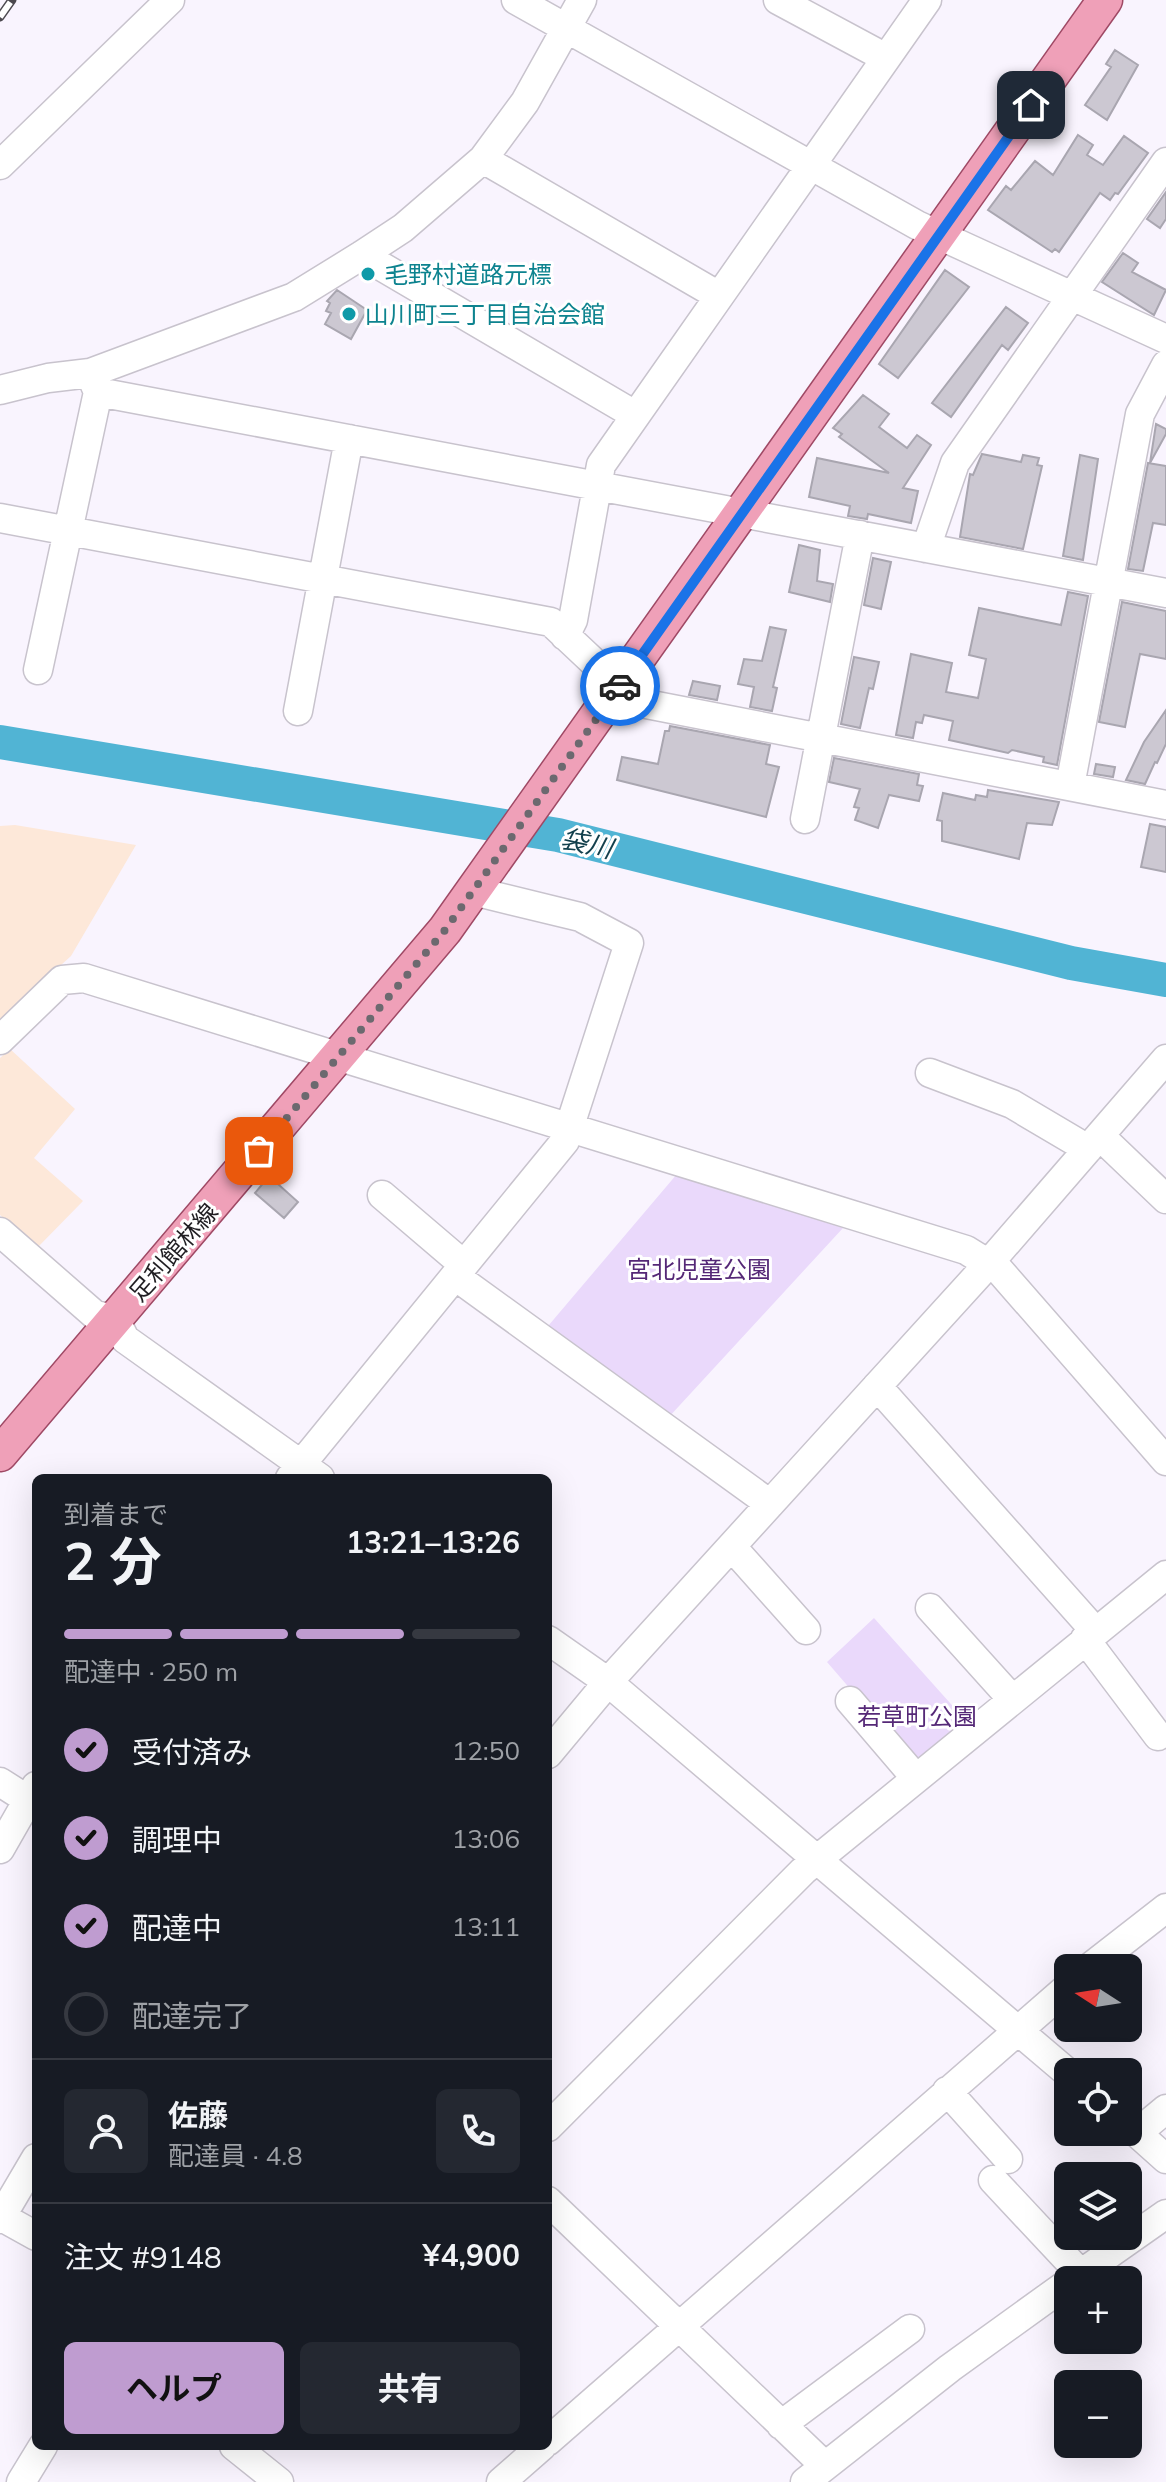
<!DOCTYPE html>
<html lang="ja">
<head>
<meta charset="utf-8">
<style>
  body { margin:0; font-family:Mulish,"Noto Sans JP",sans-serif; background:#242831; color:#f1f3f6; height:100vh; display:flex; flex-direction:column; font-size:30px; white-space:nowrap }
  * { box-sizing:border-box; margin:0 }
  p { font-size:26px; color:#9ea1a6 }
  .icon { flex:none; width:44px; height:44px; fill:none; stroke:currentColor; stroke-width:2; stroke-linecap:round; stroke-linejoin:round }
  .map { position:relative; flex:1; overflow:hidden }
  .details { position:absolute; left:32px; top:1474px; width:520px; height:976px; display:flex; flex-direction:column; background:#171b24; border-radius:12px; box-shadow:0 8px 32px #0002 }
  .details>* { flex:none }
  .needle { width:52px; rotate:282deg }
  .tools { position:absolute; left:1054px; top:1954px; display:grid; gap:16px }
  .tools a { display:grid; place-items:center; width:88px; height:88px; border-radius:12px; background:#171b24; box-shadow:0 8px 32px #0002; font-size:40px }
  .pin { position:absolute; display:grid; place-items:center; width:68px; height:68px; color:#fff; margin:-34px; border-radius:16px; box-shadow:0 4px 12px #0006 }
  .courier { position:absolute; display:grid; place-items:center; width:80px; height:80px; margin:-40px; border:6px solid #1a73e8; border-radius:50%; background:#fff; color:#222; box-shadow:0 2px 10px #0007 }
  .head em { font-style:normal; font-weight:700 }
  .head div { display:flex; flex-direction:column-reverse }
  .head { display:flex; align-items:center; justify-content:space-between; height:136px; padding:0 32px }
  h1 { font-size:52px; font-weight:700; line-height:60px }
  .bar { display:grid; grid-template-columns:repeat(4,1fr); gap:12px 8px; align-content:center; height:96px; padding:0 32px }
  .bar i { height:10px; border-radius:6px; background:#363941 }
  .bar .active { background:#bf9cd0 }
  .bar p { grid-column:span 4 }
  .line { display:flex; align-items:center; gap:20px; padding:0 32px; border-top:2px solid #363941 }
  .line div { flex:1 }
  .round { display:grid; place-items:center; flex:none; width:84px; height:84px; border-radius:12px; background:#242831 }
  ol { padding:0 32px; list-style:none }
  li { display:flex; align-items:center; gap:24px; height:88px }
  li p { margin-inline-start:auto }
  li .icon { padding:8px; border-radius:50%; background:#bf9cd0; color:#111; stroke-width:4 }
  li:last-child { color:#9ea1a6 }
  li i { width:44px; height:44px; border:4px solid #363941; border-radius:50% }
  .primary-button { display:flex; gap:16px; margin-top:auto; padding:16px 32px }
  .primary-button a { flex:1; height:92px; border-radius:12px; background:#bf9cd0; color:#111; font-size:32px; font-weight:700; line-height:92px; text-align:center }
  .primary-button a+a { background:#242831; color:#f1f3f6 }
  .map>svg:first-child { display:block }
  .industrial { fill:#fde8d9 }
  .green { fill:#ead9fb }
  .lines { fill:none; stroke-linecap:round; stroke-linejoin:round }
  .river { stroke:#51b4d4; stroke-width:34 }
  .building { fill:#ccc8d2; stroke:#a9a6b0; stroke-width:2 }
  .minor-casing { stroke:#c8c3cd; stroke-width:31 }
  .major-casing { stroke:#9f4965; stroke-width:37 }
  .minor { stroke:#fff; stroke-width:28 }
  .major { stroke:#efa0b8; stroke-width:34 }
  .rail-casing { stroke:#4c494f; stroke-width:9 }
  .rail { stroke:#fff; stroke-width:6; stroke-dasharray:18; stroke-linecap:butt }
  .done { stroke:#6c696f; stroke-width:8; stroke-dasharray:0 14.4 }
  .route { stroke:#1a73e8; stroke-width:10 }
  .culture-dot { fill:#0f9aa8; stroke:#fff; stroke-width:3 }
  .labels { text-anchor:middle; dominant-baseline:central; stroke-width:6; stroke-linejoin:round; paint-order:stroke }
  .culture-label { font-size:24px; fill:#0d838f; stroke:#fff; text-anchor:start }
  .street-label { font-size:24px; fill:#201e22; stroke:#fff }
  .park-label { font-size:24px; fill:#552877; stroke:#fff }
  .water-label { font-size:26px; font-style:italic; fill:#13404d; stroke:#fff }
</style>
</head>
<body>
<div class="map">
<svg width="1166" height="2482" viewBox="0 0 1166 2482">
  <rect width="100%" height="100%" fill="#f9f4fe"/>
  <!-- industrial -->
  <path class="industrial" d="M15,825L136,845L71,956L0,1020V826Z
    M10,1049L75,1109L34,1158L83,1201L37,1248L0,1215V1058Z"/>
  <!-- green -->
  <path class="green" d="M677,1174L843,1228L668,1418L543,1332Z
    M874,1618L967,1722L915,1764L827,1662Z"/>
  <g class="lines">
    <!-- river -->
    <path class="river" d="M0,742L558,835L1071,963L1166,980"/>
  </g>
  <!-- building -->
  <path class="building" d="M1115,50L1138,65L1107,120L1085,105L1111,67L1106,64Z
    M1078,135L1093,145L1087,155L1103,165L1124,136L1148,153L1118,194L1115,193L1110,200L1100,193L1059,252L1055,249L1052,252L988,210L1006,186L1011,190L1035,161L1053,175Z
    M1166,192V219L1160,228L1147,219Z
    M1123,253L1138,263L1132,272L1166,290L1154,315L1102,282Z
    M945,270L969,287L898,378L879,364Z
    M337,290L367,310L351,339L325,324L331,313L326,311L330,303L327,301Z
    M1006,307L1028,323L1008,350L1002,345L951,417L932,403Z
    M863,395L889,414L879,427L907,448L917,435L931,445L903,488L918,491L911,523L868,514L867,519L848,516L850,506L809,497L817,458L889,473L839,437L842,434L833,428Z
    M1156,424L1166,429V434L1150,463Z
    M982,454L1021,462L1023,455L1039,458L1037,465L1042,466L1023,549L960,537L970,474L973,475Z
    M1080,455L1098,459L1083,560L1063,556Z
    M1148,463L1166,466V525L1153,523L1143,571L1128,569Z
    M799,545L820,550L817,581L833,584L830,602L789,592Z
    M873,558L891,562L881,609L864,605Z
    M1068,592L1088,596L1057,765L1043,762L1044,757L1012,750L1008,753L949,740L953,721L924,715L922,723L916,722L913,738L896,735L911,654L952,663L946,692L978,698L986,659L969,655L979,608L1061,625Z
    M1122,602L1166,611V659L1140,654L1125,727L1099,722Z
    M770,627L786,630L773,687L777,688L772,711L750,707L754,687L738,684L744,659L762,661Z
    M854,657L879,662L873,689L869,688L860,728L841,724Z
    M693,681L720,686L717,700L689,695Z
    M1166,710V744L1157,763L1155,762L1145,784L1126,780L1144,742Z
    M670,726L770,745L766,764L779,767L766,817L617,780L622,757L658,764L665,731H669Z
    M834,758L919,774L917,785L923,786L919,801L889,795L878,828L855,820L859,808L854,807L860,789L829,782Z
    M1096,764L1115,767L1113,777L1094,774Z
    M988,790L1059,802L1052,825L1027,823L1019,859L942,841V821L937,820L943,793L975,800L976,795L987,797Z
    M1150,824L1166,827V872L1141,867Z
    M269,1176L298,1202L284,1218L255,1193Z"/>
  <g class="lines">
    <!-- minor casing -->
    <g class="minor-casing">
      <path id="minor" d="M516,0L917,225L1166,339
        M778,0L886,58
        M483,159L719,296
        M0,165L170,0
        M362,255L635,415
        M0,390L48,378L90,373L294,297L362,255L403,228L483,159L525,102L582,0
        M98,392L1166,593
        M0,518L551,622L636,702L1166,805
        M926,548L955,463L1166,162
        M565,636L573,620L601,465L927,0
        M38,670L98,392L92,378
        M298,711L349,439
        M1070,786L1140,414L1166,365
        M805,819L860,535
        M0,1040L62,980L84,978L966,1250L1000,1271L1166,1461
        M930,1073L1012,1104L1088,1149
        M1100,1136L1166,1199
        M382,1195L464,1265
        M0,1232L95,1315L115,1319L125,1339L320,1478
        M455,1276L770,1504
        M877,1386L1095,1631
        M290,1478L565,1141L629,943L580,917L473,891
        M732,1547L806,1630
        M930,1608L1011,1698
        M1085,1639L1158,1736
        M548,1640L608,1682L1068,2073
        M850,1701L915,1777
        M548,1754L608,1682L990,1262L1166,1059
        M0,1782L36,1805
        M0,1849L36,1786
        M1089,1968L1166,1908
        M947,2091L1008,2159
        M1128,2125L1166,2159
        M548,2127L803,1871L1166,1575
        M1137,2133L1166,2109
        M993,2180L1081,2274
        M548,2201L825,2466
        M0,2216L36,2236
        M0,2219L36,2158
        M1072,2280L1166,2214
        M781,2425L910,2329
        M548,2441L1068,1987
        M234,2446L279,2482
        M21,2482L43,2446
        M501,2482L542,2446
        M805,2482L950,2368L1068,2283"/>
    </g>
    <!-- major casing -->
    <g class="major-casing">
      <path id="major" d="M0,1454L445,930L1105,0"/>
    </g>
    <!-- minor -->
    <use href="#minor" class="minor"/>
    <!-- major -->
    <use href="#major" class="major"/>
    <!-- rail casing -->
    <g class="rail-casing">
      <path id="rail" d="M0,17L12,0"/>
    </g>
    <!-- rail -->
    <use href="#rail" class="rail"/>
  </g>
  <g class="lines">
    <!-- done -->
    <path class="done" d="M259,1151L445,930L620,686"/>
    <!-- route -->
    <path class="route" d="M620,686L1031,105"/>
  </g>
  <!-- markers -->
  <g class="culture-dot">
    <circle cx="368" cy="274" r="8"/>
    <circle cx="349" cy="314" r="8"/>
  </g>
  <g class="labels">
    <!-- culture labels -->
    <g class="culture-label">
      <text x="384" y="274">毛野村道路元標</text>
      <text x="365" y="314">山川町三丁目自治会館</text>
    </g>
    <!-- street labels -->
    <g class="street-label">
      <text transform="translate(173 1252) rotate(-49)">足利館林線</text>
    </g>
    <!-- park labels -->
    <g class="park-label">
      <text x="699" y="1269">宮北児童公園</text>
      <text x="917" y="1716">若草町公園</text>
    </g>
    <!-- water labels -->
    <g class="water-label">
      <text transform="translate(587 843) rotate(13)">袋川</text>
    </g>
  </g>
</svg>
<div class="tools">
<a><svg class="needle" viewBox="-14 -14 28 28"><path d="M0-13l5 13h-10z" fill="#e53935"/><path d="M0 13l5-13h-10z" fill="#9ea1a6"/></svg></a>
<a><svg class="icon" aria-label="locate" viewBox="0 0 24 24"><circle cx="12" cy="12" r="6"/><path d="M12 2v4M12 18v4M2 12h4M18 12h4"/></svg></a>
<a><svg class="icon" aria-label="layers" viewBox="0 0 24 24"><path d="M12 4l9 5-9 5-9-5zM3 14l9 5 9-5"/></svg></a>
<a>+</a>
<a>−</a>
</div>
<div class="pin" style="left:259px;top:1151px;background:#ea580c"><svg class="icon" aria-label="bag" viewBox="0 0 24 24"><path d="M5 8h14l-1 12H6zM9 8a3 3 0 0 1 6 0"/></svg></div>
<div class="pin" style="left:1031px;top:105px;background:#1f2937"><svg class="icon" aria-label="home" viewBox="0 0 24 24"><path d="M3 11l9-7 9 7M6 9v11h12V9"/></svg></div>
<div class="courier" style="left:620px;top:686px"><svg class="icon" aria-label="car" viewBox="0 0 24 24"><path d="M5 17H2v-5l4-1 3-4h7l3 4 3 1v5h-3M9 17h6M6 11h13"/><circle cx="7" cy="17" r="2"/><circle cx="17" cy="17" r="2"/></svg></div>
<section class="details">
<div class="head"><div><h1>2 分</h1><p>到着まで</p></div><em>13:21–13:26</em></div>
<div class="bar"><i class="active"></i><i class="active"></i><i class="active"></i><i></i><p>配達中 · 250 m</p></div>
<ol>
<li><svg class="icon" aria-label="check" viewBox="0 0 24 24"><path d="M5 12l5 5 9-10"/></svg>受付済み<p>12:50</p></li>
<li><svg class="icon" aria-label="check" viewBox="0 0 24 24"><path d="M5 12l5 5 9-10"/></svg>調理中<p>13:06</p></li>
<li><svg class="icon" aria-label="check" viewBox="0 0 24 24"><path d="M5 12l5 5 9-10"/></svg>配達中<p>13:11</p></li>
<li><i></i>配達完了</li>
</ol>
<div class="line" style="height:144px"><a class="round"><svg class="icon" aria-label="person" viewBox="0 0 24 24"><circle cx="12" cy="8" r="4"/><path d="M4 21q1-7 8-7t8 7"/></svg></a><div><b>佐藤</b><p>配達員 · 4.8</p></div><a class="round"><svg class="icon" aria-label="phone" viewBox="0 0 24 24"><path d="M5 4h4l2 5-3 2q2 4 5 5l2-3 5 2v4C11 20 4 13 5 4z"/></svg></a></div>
<div class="line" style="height:104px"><div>注文 #9148</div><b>¥4,900</b></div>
<div class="primary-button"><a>ヘルプ</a><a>共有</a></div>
</section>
</div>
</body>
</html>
